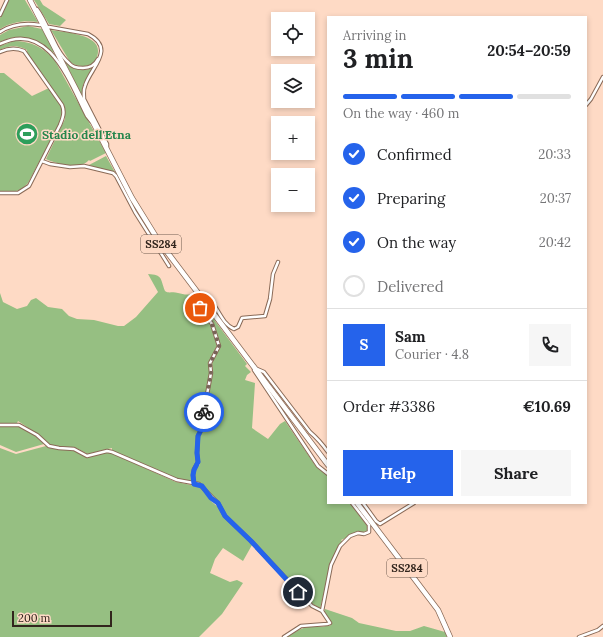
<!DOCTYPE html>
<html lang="en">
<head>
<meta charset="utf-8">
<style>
  body { margin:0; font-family:Lora,serif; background:#f6f6f6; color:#202124; height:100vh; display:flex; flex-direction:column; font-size:15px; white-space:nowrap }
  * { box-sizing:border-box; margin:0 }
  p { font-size:13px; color:#757577 }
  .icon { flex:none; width:22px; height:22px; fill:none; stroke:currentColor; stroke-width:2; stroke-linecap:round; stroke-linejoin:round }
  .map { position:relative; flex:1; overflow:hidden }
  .drawer { position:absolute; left:327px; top:16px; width:260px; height:488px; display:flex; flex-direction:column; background:#fff; border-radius:0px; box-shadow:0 2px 6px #0003 }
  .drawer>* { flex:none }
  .controls { position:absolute; left:271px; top:12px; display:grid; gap:8px }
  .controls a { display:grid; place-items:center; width:44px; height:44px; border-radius:0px; background:#fff; box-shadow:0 2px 6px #0003; font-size:20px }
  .scale { position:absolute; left:12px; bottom:10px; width:100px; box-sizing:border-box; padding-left:4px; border:2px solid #32251d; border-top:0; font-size:11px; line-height:14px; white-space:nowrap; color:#32251d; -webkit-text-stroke:3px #fedac5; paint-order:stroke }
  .pin { position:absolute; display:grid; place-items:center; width:34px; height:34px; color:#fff; margin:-17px; border:2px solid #fff; border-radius:50%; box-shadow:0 1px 4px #0007 }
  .courier { position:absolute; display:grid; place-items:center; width:40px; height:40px; margin:-20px; border:3px solid #2563eb; border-radius:50%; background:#fff; color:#222; box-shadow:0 1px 5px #0007 }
  .headline em { font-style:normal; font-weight:700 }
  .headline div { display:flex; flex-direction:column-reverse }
  .headline { display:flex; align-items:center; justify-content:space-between; height:68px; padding:0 16px }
  h1 { font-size:26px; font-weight:700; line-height:30px }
  .bar { display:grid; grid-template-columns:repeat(4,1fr); gap:6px 4px; align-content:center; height:48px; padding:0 16px }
  .bar i { height:5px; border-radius:3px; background:#e0e0e0 }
  .bar .current { background:#2563eb }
  .bar p { grid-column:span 4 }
  .line { display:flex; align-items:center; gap:10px; padding:0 16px; border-top:1px solid #e0e0e0 }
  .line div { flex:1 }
  .round { display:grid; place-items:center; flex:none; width:42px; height:42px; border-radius:0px; background:#f6f6f6 }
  ol { padding:0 16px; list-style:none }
  li { display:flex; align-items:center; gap:12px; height:44px }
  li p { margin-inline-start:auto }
  li .icon { padding:4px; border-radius:50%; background:#2563eb; color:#fff; stroke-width:4 }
  li:last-child { color:#757577 }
  li i { width:22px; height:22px; border:2px solid #e0e0e0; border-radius:50% }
  .primary-button { display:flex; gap:8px; margin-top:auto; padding:8px 16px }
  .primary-button a { flex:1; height:46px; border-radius:0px; background:#2563eb; color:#fff; font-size:16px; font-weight:700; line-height:46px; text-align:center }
  .primary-button a+a { background:#f6f6f6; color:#202124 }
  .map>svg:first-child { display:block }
  .green { fill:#96bf82 }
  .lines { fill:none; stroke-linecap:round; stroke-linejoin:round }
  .street-casing { stroke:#8a6a57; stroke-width:4.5 }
  .primary-casing { stroke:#8a6a57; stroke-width:6 }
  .street { stroke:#fff; stroke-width:2.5 }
  .primary { stroke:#fff; stroke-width:4.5 }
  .done { stroke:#796458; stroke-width:4; stroke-dasharray:0 7.2 }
  .route { stroke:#2563eb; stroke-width:5 }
  .labels { text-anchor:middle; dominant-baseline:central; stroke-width:3; stroke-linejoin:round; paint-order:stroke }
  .shield { fill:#fedac5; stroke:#6f5b4f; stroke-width:1 }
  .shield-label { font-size:11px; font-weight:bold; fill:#32251d }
  .leisure-label { font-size:12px; font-weight:bold; fill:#27864d; stroke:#fedac5; text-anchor:start }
</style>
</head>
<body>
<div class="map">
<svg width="603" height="637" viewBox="0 0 603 637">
  <rect width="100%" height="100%" fill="#fedac5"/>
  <!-- green -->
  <path class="green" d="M9,0H25L38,22C25,20 11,22 0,29V18Z
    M34,0H40L43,5L66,20L60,26L49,24Z
    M28,26L42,29L55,53C51,52 48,48 45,46C30,37 16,34 0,42V35L9,30Z
    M51,30C69,33 113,35 93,64C84,67 77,67 70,62Z
    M14,41C31,41 42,47 54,59L106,153L90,161L89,160C81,170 56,164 46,159L65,119V113L64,107L27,53V50C18,45 9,45 0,50V46Z
    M65,62C74,68 82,72 93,68L83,85L82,96Z
    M0,73H4L32,96L49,88C57,99 66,108 60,123L28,183C20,193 11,192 0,192Z
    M106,156L116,174L89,165Z
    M148,274C163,275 160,278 165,291C169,294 172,291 178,293C183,294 188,296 194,293L200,301L199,308L211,324L217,345L210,361L211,372L206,393H203L202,395L206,396L203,411L205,419L197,436L195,452L197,462L194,466L192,482L177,479L112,451V448L88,454L74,447H60L50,445L39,435V434L36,433L18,421L17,423L0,424V293L3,302L17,309L27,306L31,300L36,298L48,307L62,309L69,316L77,319L94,320L118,326H124L136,317L158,292Z
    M201,302L247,364L245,366L251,372L247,375L245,380L255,383L252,428L268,439L280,424L285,421L315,465L328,476V503H350L368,527L367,531C362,533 356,532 350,535C346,537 345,539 341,540L343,542L332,560L320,609L314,605L226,514L203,486L197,483L194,476L197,466L200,465L198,457L199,436L207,420L205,412L213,372L212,362L220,346L213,324L201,307Z
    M11,425C24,425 35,434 44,444L16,452L0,445V427Z
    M46,446L60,450H74L88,457L109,452L176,482L201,487L212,502L219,508L226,519L232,524L252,545L243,561L223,548L215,559L210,573L230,582L237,580L243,583L222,614L199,637H0V448L16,454Z
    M325,609L352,618L359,623L396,631H410L424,626L445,632L447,637H287C294,633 300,628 308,627C315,626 322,628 328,625L329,626L331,625L330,620L324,612Z"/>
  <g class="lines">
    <!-- street casing -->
    <g class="street-casing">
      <path id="street" d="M37,9C49,25 54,50 69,63C72,67 78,68 83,68C90,68 95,65 98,59
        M0,15L7,0
        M49,27L88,34C117,49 90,68 85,86C83,90 84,95 84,99L107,144V147
        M0,32C12,24 27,23 40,25
        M0,44C49,20 70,83 87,116L91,121
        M0,52C8,48 15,47 24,51L62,105C65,112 63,118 60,125L29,186L18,193H0
        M586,105L591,99L603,77
        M42,161L50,164L70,167L84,166L113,173L116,176L135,212L169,266
        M205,298H209C218,308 222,324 234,329L238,327L242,318L265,316L270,299L273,274L278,262
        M257,369L264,372L310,432C317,438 323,445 328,452
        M254,370L318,466L328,474
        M0,425H19L37,435L49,446L59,448L74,449L87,456L107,451L112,452L177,480L199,484L218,503L225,516L251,541L312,606L322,611L330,623L327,624L301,626L284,637
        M194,484L193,475L194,469L198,462L197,453L198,436L206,420L204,411L211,373L210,363L219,346L212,324L200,308L201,302
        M363,503L376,521L380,524L414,503
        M322,611L331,565L340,546L350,536L358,533L364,534L369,532V525L352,503
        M579,637L598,630L603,626"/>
    </g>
    <!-- primary casing -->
    <g class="primary-casing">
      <path id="primary" d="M30,0L132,198L158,240L328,465
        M357,503L438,610L450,637"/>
    </g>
    <!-- street -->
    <use href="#street" class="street"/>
    <!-- primary -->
    <use href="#primary" class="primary"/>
  </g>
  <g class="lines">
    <!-- done -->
    <path class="done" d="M200,308L212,324L219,346L210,363L211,373L204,412"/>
    <!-- route -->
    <path class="route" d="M204,412L206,420L198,436L197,453L198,462L194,470L193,475L194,484L202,486L211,498L218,503L225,516L251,541L298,592"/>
  </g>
  <!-- icons -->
  <defs>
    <g id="stadium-disc" transform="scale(1.15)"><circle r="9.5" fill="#2e9e5b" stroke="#fedac5"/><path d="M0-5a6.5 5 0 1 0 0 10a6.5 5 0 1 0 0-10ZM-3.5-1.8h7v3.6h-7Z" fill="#fff"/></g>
  </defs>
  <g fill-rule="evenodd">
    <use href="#stadium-disc" x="27" y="134"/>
  </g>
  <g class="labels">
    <!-- shield labels -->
    <g class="shield">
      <rect x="141" y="235" width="40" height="18" rx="3"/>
      <rect x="387" y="559" width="40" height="18" rx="3"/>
    </g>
    <g class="shield-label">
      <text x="161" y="244">SS284</text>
      <text x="407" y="568">SS284</text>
    </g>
    <!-- leisure labels -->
    <g class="leisure-label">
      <text x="42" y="134">Stadio dell'Etna</text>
    </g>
  </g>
</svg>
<div class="controls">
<a><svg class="icon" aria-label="locate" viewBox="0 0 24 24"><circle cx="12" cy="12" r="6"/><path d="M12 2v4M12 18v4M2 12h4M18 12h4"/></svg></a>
<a><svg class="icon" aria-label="layers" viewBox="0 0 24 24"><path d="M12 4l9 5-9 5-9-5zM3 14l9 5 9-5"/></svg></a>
<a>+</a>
<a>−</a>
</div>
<div class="scale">200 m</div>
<div class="pin" style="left:200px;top:308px;background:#ea580c"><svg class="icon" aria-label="bag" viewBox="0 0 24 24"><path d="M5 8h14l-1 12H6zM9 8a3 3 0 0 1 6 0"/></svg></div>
<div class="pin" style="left:298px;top:592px;background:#1f2937"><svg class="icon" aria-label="home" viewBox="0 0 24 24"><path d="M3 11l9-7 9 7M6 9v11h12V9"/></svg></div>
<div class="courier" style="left:204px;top:412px"><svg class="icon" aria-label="bike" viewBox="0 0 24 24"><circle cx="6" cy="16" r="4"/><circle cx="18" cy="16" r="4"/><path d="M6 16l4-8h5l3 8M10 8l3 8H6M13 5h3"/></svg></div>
<section class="drawer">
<div class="headline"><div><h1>3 min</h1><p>Arriving in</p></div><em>20:54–20:59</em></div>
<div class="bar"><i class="current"></i><i class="current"></i><i class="current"></i><i></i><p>On the way · 460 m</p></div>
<ol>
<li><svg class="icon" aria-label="check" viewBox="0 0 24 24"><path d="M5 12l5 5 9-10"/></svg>Confirmed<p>20:33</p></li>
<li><svg class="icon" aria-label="check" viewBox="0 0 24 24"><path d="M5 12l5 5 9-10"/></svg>Preparing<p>20:37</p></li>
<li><svg class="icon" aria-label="check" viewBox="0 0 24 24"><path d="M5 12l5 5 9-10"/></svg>On the way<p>20:42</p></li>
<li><i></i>Delivered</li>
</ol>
<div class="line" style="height:72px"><b class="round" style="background:#2563eb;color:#fff">S</b><div><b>Sam</b><p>Courier · 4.8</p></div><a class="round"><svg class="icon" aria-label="phone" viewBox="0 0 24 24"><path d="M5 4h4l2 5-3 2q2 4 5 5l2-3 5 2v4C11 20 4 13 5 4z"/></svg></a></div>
<div class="line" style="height:52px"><div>Order #3386</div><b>€10.69</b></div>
<div class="primary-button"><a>Help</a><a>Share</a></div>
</section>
</div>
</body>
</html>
